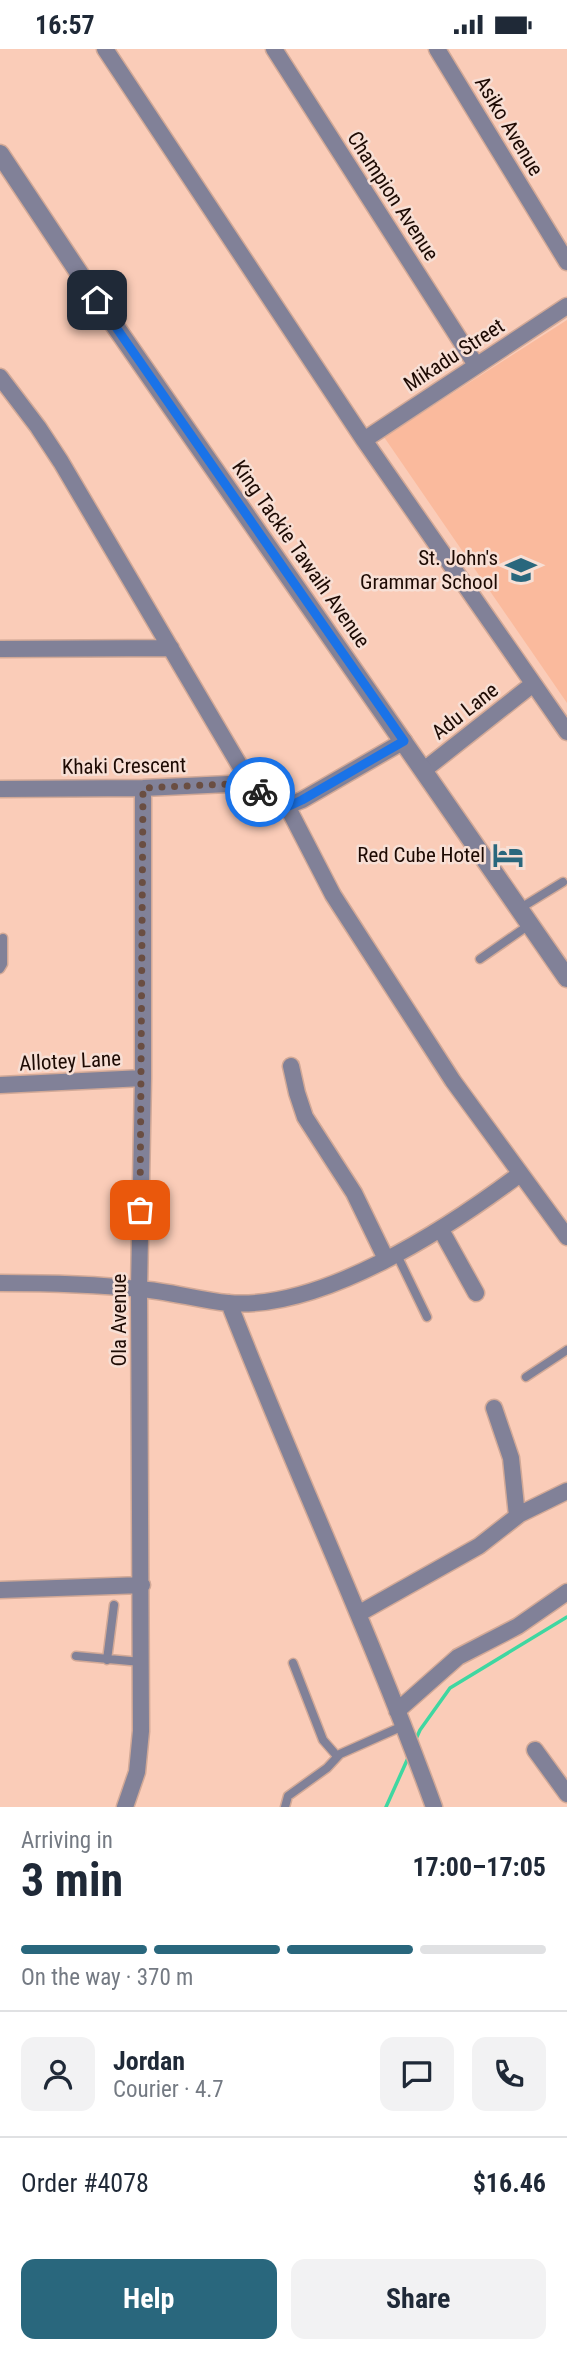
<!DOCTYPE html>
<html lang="en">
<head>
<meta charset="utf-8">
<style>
  body { margin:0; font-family:"Roboto Condensed",sans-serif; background:#f2f2f3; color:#1f2937; height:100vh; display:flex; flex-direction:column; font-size:26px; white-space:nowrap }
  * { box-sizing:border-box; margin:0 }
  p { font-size:23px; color:#747a83 }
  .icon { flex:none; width:38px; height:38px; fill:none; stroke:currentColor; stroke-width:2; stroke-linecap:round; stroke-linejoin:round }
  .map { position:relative; height:1758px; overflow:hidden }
  .side { display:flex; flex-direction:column; background:#fff; flex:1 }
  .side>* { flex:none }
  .pin { position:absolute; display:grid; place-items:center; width:60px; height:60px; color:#fff; margin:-30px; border-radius:14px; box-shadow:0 4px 10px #0006 }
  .courier { position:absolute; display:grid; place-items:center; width:70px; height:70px; margin:-35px; border:5px solid #1a73e8; border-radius:50%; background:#fff; color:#222; box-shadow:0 2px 9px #0007 }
  .overview em { font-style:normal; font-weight:700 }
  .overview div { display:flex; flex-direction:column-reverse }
  .overview { display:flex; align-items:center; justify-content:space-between; height:119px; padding:0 21px }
  h1 { font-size:46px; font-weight:700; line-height:52px }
  .bar { display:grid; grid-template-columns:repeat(4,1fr); gap:10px 7px; align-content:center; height:84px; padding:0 21px }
  .bar i { height:9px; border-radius:5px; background:#e0e1e3 }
  .bar .current { background:#29677d }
  .bar p { grid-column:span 4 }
  .line { display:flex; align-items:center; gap:18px; padding:0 21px; border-top:2px solid #e0e1e3 }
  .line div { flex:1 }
  .round { display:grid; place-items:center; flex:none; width:74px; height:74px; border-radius:14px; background:#f2f2f3 }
  .primary-button { display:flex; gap:14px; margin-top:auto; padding:14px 21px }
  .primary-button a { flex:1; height:80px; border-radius:14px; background:#29677d; color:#fff; font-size:28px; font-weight:700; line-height:80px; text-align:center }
  .primary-button a+a { background:#f2f2f3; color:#1f2937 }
  .status { display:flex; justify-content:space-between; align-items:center; height:49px; padding:0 35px; background:#fff; direction:ltr }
  .status svg { height:19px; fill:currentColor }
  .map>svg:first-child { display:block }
  .built { fill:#faba9d }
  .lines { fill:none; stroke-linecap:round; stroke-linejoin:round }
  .stream { stroke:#3fd7a1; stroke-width:3.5 }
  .service-casing { stroke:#d2a997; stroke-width:11 }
  .minor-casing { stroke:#d2a997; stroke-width:19 }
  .tertiary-casing { stroke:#d2a997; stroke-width:21 }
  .service { stroke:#818198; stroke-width:8 }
  .minor { stroke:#818198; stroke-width:16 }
  .tertiary { stroke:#818198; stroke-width:18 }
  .done { stroke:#6a4e42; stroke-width:7; stroke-dasharray:0 12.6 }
  .route { stroke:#1a73e8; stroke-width:9 }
  .labels { text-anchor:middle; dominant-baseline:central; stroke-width:5; stroke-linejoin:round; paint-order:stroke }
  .street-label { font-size:21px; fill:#1d0a03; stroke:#f7dfd5 }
  .poi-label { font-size:21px; fill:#1d0a03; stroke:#f7dfd5; text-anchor:end }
</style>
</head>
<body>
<div class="status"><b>16:57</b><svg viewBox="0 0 49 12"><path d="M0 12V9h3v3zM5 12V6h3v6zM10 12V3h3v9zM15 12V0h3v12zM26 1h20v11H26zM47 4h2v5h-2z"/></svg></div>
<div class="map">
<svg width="567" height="1758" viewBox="0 0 567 1758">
  <rect width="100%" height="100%" fill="#faccb8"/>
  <!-- built -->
  <path class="built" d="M567,271V654L384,388Z"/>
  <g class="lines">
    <!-- stream -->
    <path class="stream" d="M415,1692L420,1681L450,1639L567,1568
      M386,1758L408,1709"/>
    <!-- service casing -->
    <g class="service-casing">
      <path id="service" d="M519,860L563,833
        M480,910L529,876
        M0,920L3,915V889
        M396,1204L427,1268
        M526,1328L567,1301
        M76,1607L141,1613
        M107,1611L114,1556
        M293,1614L323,1691L337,1707
        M285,1758L288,1747L327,1719L340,1705L403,1677"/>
    </g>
    <!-- minor casing -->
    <g class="minor-casing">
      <path id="minor" d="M105,0L364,391L567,683
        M274,0L476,316
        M437,0L567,213
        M0,328L38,378L61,413L250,734L270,752L287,757L333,846L453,1032L567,1188
        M364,391L567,257
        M0,600L171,599
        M424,721L533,635
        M0,740L143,739L250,734
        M287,757L302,751L404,692
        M291,1017L297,1044L305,1068L354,1144L386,1210
        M0,1036L143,1029
        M441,1181L476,1244
        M0,1234C46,1234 93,1235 139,1240C169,1242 198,1251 228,1254C322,1262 448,1179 520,1125
        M229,1254C295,1423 372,1587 434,1758
        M494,1359L511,1409L517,1467
        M0,1541L142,1536
        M358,1565L479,1497L520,1465L567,1442
        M397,1662L458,1608L518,1577L567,1543
        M535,1701L567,1745
        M125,1758L137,1723L141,1682L139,1240L143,1029V739"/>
    </g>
    <!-- tertiary casing -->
    <g class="tertiary-casing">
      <path id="tertiary" d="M0,105L97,251L567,929"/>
    </g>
    <!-- service -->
    <use href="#service" class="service"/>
    <!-- minor -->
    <use href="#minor" class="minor"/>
    <!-- tertiary -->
    <use href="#tertiary" class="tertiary"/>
  </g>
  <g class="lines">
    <!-- done -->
    <path class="done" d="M140,1161L143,739L250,734L260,743"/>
    <!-- route -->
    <path class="route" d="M97,251L404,692L302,751L287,758L270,752L260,743"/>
  </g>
  <!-- icons -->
  <defs>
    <g id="school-bare" transform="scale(2.415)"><path d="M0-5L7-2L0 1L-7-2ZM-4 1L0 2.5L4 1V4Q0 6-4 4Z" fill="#29677d" stroke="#f7dfd5" stroke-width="2.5" paint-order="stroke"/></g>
    <g id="hotel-bare" transform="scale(2.415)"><path d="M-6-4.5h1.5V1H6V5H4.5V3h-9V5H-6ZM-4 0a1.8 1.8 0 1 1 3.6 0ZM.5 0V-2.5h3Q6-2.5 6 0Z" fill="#29677d" stroke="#f7dfd5" stroke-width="2.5" paint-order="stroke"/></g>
  </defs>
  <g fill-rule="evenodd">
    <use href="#school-bare" x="521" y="521"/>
    <use href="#hotel-bare" x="508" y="806"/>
  </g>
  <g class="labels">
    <!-- street labels -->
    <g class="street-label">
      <text transform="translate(509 77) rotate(59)">Asiko Avenue</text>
      <text transform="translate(393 147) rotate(57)">Champion Avenue</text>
      <text transform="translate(454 306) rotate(-33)">Mikadu Street</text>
      <text transform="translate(301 505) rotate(55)">King Tackie Tawaih Avenue</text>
      <text transform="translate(465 662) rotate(-38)">Adu Lane</text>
      <text transform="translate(124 717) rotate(-1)">Khaki Crescent</text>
      <text transform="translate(70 1012) rotate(-3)">Allotey Lane</text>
      <text transform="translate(119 1271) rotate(-90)">Ola Avenue</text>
    </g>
    <!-- poi labels -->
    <g class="poi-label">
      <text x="498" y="509">St. John's<tspan x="498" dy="24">Grammar School</tspan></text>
      <text x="485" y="806">Red Cube Hotel</text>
    </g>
  </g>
</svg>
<div class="pin" style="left:140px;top:1161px;background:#ea580c"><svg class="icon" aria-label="bag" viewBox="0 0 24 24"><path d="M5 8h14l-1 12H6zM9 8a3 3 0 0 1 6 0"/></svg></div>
<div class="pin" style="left:97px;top:251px;background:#1f2937"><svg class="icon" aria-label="home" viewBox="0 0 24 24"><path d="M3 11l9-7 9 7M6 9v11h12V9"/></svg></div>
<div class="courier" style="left:260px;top:743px"><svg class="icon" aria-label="bike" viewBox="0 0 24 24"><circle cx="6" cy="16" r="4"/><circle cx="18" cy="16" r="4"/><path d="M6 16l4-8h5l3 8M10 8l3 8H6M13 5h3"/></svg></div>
</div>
<section class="side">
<div class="overview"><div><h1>3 min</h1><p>Arriving in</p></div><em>17:00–17:05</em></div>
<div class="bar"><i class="current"></i><i class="current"></i><i class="current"></i><i></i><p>On the way · 370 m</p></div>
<div class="line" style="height:126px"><a class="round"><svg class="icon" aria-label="person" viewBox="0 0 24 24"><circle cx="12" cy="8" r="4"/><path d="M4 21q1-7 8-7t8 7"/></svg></a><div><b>Jordan</b><p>Courier · 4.7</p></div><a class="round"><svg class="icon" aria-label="chat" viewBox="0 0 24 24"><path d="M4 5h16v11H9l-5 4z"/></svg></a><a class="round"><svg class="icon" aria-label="phone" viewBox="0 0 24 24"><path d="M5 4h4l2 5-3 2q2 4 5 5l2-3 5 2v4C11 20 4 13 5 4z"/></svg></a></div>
<div class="line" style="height:91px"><div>Order #4078</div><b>$16.46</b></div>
<div class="primary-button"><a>Help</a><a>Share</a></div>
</section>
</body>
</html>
